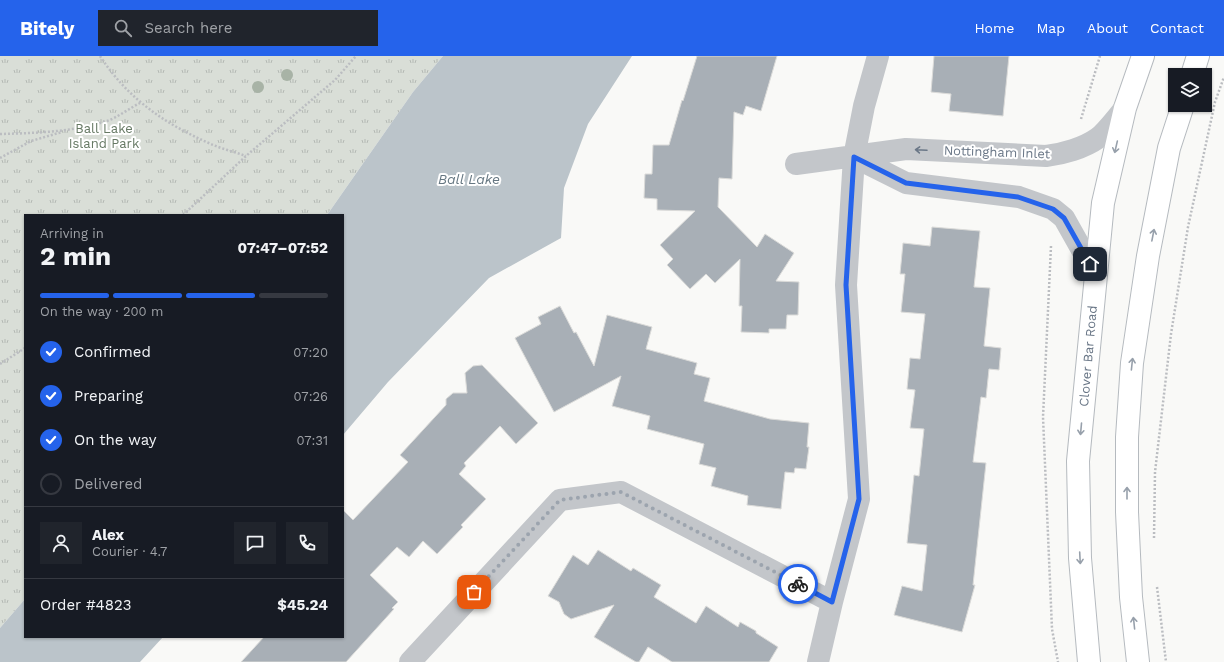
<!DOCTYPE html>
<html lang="en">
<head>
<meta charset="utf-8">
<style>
  body { margin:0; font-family:"Work Sans",sans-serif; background:#20242c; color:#f1f3f6; height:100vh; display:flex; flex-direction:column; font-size:15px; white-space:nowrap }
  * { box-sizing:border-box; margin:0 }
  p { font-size:13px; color:#9ea1a6 }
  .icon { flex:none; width:22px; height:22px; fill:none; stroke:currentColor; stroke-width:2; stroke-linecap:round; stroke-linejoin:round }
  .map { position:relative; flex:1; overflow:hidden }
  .details { position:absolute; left:24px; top:158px; width:320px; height:424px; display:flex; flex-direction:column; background:#171b24; border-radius:0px; box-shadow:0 1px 3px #0004 }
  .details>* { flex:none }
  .tools { position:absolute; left:1168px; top:12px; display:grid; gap:8px }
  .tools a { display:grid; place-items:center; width:44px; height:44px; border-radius:0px; background:#171b24; box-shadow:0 1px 3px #0004; font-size:20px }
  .pin { position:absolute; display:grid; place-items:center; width:34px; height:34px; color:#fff; margin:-17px; border-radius:8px; box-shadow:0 2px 6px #0006 }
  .courier { position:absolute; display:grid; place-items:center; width:40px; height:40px; margin:-20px; border:3px solid #2563eb; border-radius:50%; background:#fff; color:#222; box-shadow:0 1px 5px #0007 }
  .headline em { font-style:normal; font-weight:700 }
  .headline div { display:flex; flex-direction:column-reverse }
  .headline { display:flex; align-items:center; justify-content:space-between; height:68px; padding:0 16px }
  h1 { font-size:26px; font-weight:700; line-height:30px }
  .bar { display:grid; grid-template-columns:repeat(4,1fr); gap:6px 4px; align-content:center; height:48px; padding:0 16px }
  .bar i { height:5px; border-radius:3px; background:#363941 }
  .bar .on { background:#2563eb }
  .bar p { grid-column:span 4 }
  .line { display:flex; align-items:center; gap:10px; padding:0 16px; border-top:1px solid #363941 }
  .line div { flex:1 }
  .round { display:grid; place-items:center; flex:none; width:42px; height:42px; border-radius:0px; background:#20242c }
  ol { padding:0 16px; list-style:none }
  li { display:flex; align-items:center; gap:12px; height:44px }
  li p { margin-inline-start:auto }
  li .icon { padding:4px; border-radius:50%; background:#2563eb; color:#fff; stroke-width:4 }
  li:last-child { color:#9ea1a6 }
  li i { width:22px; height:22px; border:2px solid #363941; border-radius:50% }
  header { display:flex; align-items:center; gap:24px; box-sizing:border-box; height:56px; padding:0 20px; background:#2563eb; color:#fff }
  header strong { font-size:19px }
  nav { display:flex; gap:22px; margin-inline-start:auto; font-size:14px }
  .search { width:280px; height:36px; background:#20242c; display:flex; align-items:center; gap:10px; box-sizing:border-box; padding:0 14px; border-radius:0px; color:#9ea1a6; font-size:15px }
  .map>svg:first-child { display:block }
  .park { fill:url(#park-tufts) }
  .water { fill:#bbc4ca }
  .building { fill:#a8afb6; stroke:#dbdbd9 }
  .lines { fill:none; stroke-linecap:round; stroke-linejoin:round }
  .secondary-casing { stroke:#b5babf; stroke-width:24 }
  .path { stroke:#bbbdc1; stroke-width:2.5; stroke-dasharray:2 2; stroke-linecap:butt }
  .minor { stroke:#c3c6ca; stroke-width:22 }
  .secondary { stroke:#fff; stroke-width:22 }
  .tree { fill:#a8b3a6 }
  .oneway { stroke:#97a0ab }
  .oneway2 { stroke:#6a7787 }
  .done { stroke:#9ca4ae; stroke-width:4; stroke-dasharray:0 7.2 }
  .route { stroke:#2563eb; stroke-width:5 }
  .labels { text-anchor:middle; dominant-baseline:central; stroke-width:4; stroke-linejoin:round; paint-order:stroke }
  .park-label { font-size:13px; fill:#667964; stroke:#fff }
  .street-label { font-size:13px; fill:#6a7787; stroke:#fff }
  .water-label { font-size:14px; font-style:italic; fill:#667782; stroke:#fff }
</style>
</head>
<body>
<header>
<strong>Bitely</strong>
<div class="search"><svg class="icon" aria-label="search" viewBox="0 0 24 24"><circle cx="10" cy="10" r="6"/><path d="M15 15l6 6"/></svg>Search here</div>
<nav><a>Home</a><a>Map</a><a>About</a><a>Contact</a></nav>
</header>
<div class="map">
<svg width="1224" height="606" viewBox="0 0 1224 606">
  <defs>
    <pattern id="park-tufts" width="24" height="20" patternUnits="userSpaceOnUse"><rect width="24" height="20" fill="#d9ded7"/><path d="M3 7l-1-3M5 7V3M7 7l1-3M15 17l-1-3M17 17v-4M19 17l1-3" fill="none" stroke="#b4b9b4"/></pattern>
  </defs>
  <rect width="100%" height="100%" fill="#f9f9f7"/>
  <!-- park -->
  <path class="park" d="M0,0H443L413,36L327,159H25V543L0,572Z"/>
  <!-- water -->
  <path class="water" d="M443,0H632L588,68L564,132L561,182L489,222L388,326L343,379V159H327L413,36Z
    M25,543V581H163L140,606H0V572Z"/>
  <!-- building -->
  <path class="building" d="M697,0H777L761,55L746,50L743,59L734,56L732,123L719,122L718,151L757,191L765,178L794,197L776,225L799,226L798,259H787L786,273H769V277L741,276L742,250H739L740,203L715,227L706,218L690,233L667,209L673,203L660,189L695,155L657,154V143L644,142L645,118H652L653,89H669L682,44L683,45Z
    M934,0H1009L1003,60L949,55L951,38L931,36Z
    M932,171L980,175L974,231L990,232L984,290L1001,292L999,314L989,313L986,342L981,341L973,406L986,407L973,529H975L962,576L894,559L902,530L922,535L927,489L907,487L914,419L919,420L924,373L910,372L915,334L907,333L910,302L920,303L925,258L901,256L905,218H900L903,187L930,190Z
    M560,250L574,277L576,276L594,310L607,259L652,271L646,293L697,307L694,318L710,322L704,345L770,363L809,367L807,391H809L806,413L795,412L794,417L785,416L781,453L747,449L748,440L711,430L716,412L699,408L704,388L647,373L650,360L612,350L621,320L554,356L515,282L541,268L538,261Z
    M482,309L538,367L516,388L500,370L464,407L466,410L459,418L486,443L461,469L463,471L437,498L423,485L409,501L397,491L370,519L398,546L392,552L394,553L346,606H241L264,581H343V454L353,464L408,406L400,399L446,349V343L453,337H467L465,317L473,310Z
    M598,494L631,515L633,512L661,529L654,541L696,567L706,550L738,571L740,566L756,575V577L778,591L769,606H672L648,591L639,606H636L594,581L614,549L571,563L564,558L559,546L548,540L573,499L588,509Z"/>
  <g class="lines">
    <!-- secondary casing -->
    <g class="secondary-casing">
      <path id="secondary" d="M1192,19L1198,0
        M1089,606L1080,502L1078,405L1103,147L1125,52L1143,0
        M1138,606L1131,541L1127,456V381L1132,307L1148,200L1169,92L1183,49"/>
    </g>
    <!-- path -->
    <path class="path" d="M100,0C128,43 165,68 211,88C222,93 235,96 246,100
      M1081,63L1100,0
      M0,78C36,77 73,76 107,65C118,61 130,52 140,47
      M0,102L31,85L62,76
      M183,159L246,100L335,24L356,0
      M1051,190L1043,361L1052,573L1058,606
      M0,308L25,292
      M1154,482L1155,416L1171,278L1188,171L1215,46L1224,21
      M1157,531L1166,606"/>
    <!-- minor -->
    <path class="minor" d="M854,101L906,127L1019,141L1053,153L1064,162L1096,219
      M796,108L906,93L1046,100C1063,98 1084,92 1098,82C1107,75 1117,61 1125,52
      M410,606L560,444L621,436L832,546
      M818,606L832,546L859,443L846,229L854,101L864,50L878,0"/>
    <!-- secondary -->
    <use href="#secondary" class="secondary"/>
  </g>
  <!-- trees -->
  <g class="tree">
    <circle cx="287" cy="19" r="6"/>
    <circle cx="258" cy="31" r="6"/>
  </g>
  <!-- one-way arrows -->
  <defs><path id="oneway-shaft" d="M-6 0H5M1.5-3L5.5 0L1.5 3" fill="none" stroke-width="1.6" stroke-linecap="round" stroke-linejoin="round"/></defs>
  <g class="oneway">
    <use href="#oneway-shaft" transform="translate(1116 91) rotate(103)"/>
    <use href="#oneway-shaft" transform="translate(1153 179) rotate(-79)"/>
    <use href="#oneway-shaft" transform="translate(1132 308) rotate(-84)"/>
    <use href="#oneway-shaft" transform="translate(1081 373) rotate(95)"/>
    <use href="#oneway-shaft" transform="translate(1127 437) rotate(-90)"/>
    <use href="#oneway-shaft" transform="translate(1080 502) rotate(87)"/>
    <use href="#oneway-shaft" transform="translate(1134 567) rotate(-96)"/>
  </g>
  <use class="oneway2" href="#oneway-shaft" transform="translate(921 94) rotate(-177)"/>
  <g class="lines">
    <!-- done -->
    <path class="done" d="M474,536L560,444L621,436L798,528"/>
    <!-- route -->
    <path class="route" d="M798,528L832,546L859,443L846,229L854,101L906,127L1018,141L1053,153L1064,162L1090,208"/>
  </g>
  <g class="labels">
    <!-- park labels -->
    <g class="park-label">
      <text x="104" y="72">Ball Lake<tspan x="104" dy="15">Island Park</tspan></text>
    </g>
    <!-- street labels -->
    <g class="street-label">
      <text transform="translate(997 96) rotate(2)">Nottingham Inlet</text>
      <text transform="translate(1088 300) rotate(-85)">Clover Bar Road</text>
    </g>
    <!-- water labels -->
    <g class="water-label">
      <text x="469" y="123">Ball Lake</text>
    </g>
  </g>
</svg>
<div class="tools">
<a><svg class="icon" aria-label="layers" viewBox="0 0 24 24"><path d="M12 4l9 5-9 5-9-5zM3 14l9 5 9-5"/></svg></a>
</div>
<div class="pin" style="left:474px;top:536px;background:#ea580c"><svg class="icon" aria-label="bag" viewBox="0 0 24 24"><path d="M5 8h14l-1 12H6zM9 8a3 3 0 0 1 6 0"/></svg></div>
<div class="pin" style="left:1090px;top:208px;background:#1f2937"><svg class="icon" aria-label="home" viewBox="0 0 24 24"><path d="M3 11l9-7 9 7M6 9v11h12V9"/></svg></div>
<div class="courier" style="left:798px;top:528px"><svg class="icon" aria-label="bike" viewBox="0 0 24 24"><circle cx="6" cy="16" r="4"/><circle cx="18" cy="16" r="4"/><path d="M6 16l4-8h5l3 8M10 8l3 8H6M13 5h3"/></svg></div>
<section class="details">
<div class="headline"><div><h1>2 min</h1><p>Arriving in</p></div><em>07:47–07:52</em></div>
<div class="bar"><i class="on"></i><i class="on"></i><i class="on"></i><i></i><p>On the way · 200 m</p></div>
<ol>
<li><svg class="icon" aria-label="check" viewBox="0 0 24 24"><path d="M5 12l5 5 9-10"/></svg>Confirmed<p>07:20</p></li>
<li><svg class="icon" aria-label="check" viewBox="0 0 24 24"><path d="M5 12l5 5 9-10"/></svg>Preparing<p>07:26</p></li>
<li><svg class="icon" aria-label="check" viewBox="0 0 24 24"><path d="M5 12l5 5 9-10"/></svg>On the way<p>07:31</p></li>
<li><i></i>Delivered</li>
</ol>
<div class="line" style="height:72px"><a class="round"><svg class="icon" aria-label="person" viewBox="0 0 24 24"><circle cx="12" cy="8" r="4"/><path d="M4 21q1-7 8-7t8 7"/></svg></a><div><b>Alex</b><p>Courier · 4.7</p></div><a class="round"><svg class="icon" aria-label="chat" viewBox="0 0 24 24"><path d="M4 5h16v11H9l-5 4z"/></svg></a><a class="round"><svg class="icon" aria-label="phone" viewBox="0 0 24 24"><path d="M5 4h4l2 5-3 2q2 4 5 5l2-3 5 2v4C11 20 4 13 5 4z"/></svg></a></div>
<div class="line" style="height:52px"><div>Order #4823</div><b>$45.24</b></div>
</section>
</div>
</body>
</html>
